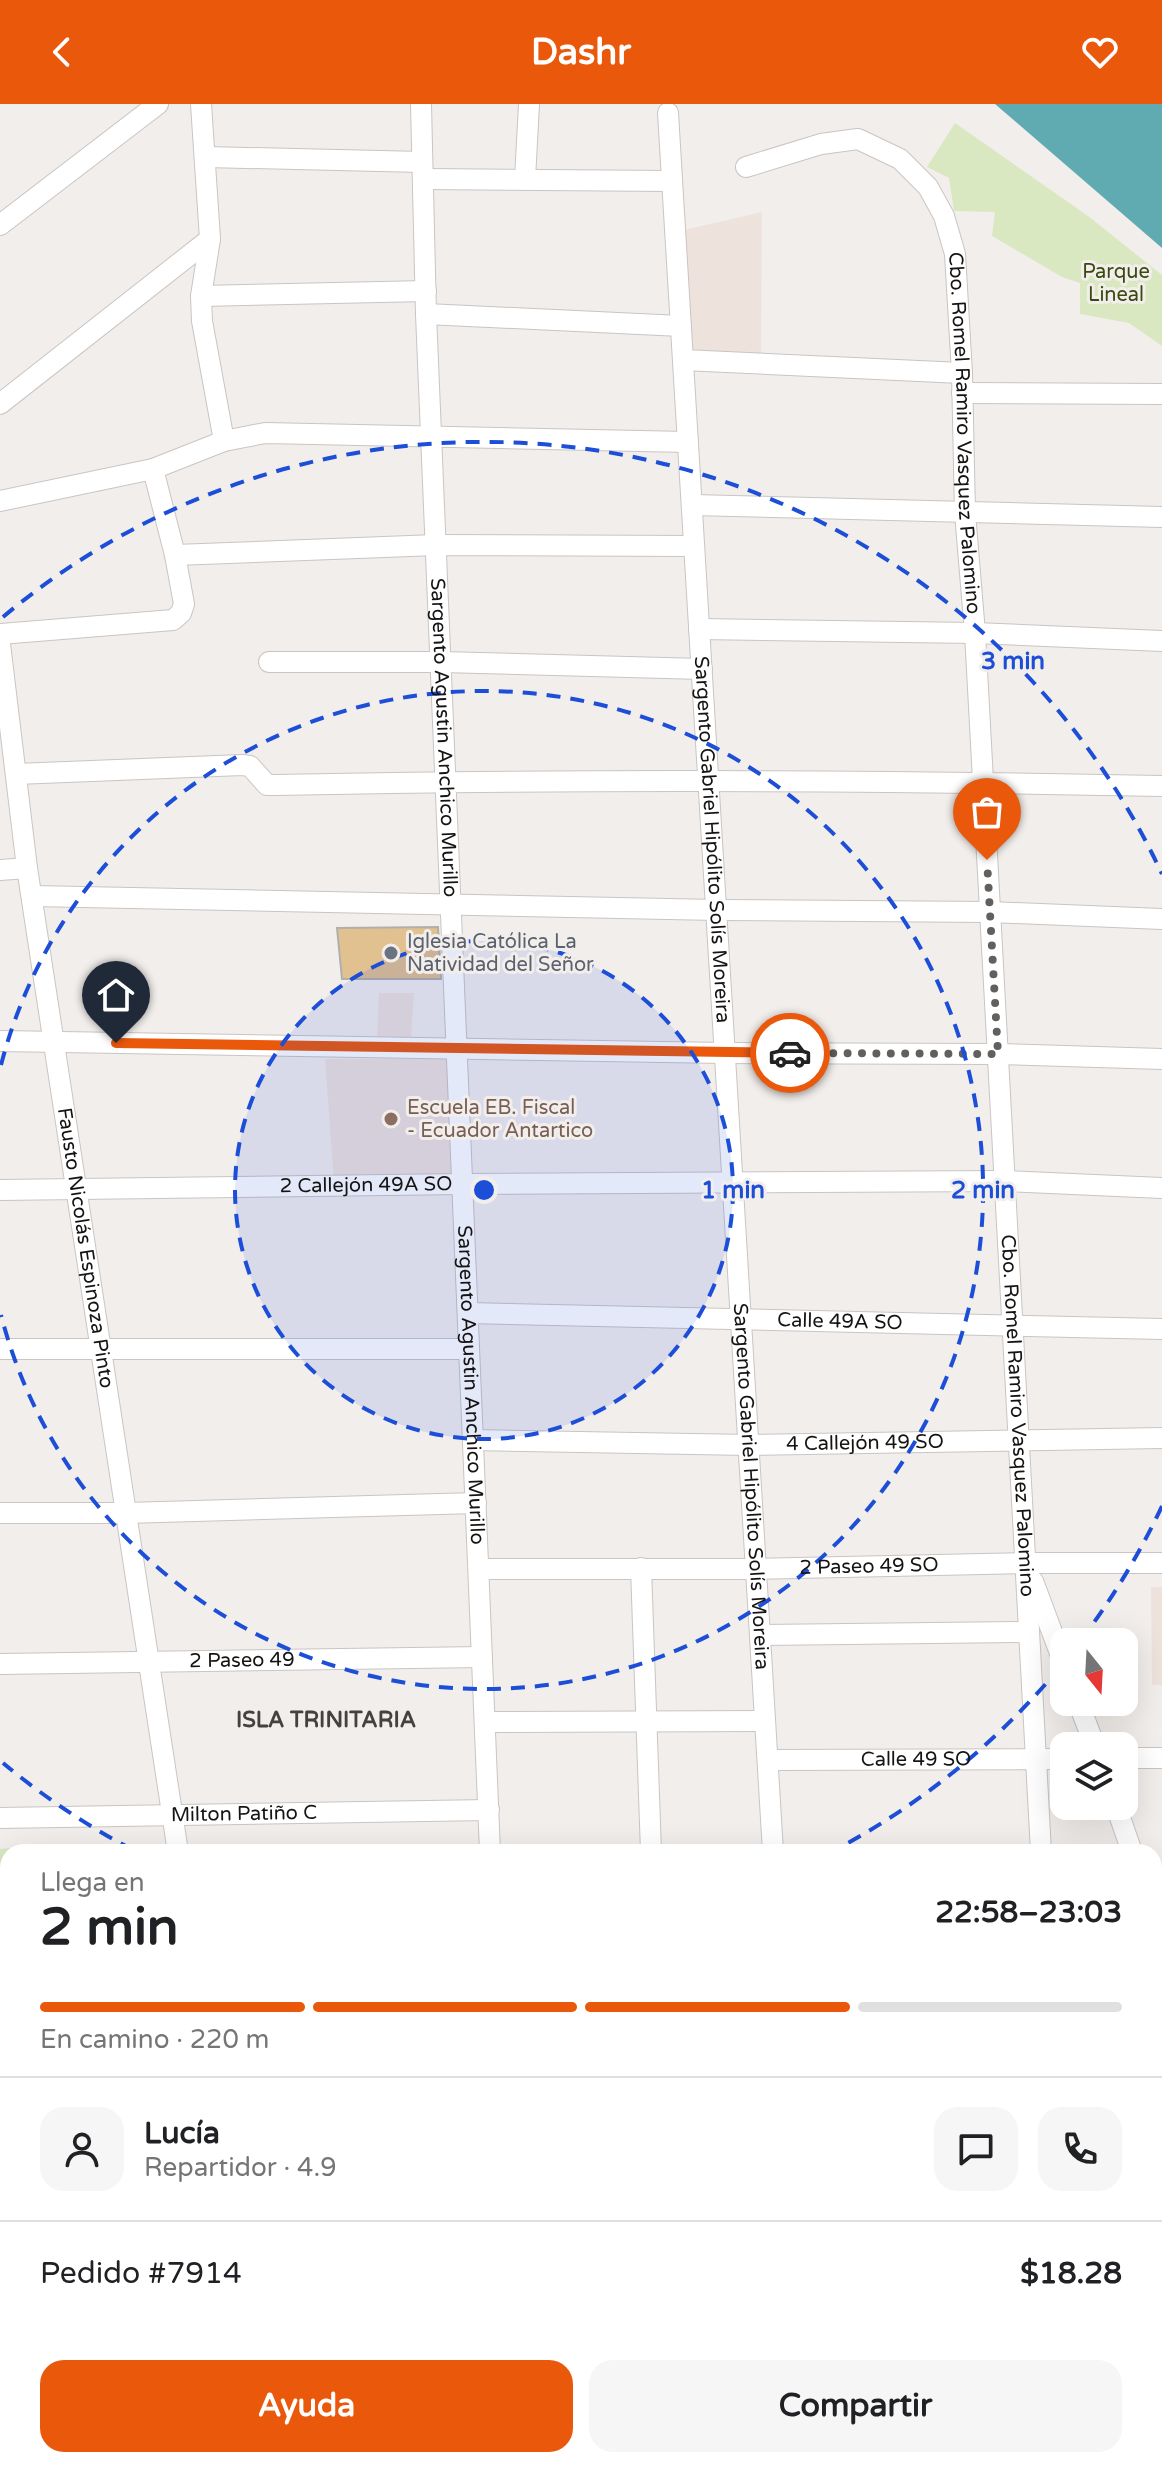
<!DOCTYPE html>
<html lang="es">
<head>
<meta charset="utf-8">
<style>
  body { margin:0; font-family:"Varela Round",sans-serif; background:#f6f6f6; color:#202124; height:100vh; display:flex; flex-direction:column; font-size:30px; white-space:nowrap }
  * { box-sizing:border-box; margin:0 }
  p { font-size:26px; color:#757577 }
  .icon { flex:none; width:44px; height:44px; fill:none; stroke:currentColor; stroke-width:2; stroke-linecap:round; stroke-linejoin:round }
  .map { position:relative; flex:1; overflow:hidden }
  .drawer { position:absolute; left:0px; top:1740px; width:1162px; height:624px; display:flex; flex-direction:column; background:#fff; border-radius:24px 24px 0 0; box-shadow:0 8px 32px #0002 }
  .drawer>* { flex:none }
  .needle { width:52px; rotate:162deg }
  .controls { position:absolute; left:1050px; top:1524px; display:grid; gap:16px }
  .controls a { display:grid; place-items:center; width:88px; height:88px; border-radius:16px; background:#fff; box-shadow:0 8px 32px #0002; font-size:40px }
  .pin { position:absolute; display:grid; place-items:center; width:68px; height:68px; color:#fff; margin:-82px -34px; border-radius:50% 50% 50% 0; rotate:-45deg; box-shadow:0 0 8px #0007 }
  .pin .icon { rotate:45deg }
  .courier { position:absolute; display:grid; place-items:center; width:80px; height:80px; margin:-40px; border:6px solid #ea580c; border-radius:50%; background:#fff; color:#222; box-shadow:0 2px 10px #0007 }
  .overview em { font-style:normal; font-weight:800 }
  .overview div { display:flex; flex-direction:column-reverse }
  .overview { display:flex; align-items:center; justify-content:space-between; height:136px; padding:0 40px }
  h1 { font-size:52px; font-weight:800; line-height:60px }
  .bar { display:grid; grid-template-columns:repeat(4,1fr); gap:12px 8px; align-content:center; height:96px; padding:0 40px }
  .bar i { height:10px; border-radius:6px; background:#e0e0e0 }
  .bar .current { background:#ea580c }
  .bar p { grid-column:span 4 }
  .line { display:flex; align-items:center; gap:20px; padding:0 40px; border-top:2px solid #e0e0e0 }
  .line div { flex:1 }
  .round { display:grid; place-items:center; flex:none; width:84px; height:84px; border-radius:24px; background:#f6f6f6 }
  .action { display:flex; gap:16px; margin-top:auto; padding:16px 40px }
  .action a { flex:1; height:92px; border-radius:24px; background:#ea580c; color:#fff; font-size:32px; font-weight:800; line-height:92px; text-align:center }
  .action a+a { background:#f6f6f6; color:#202124 }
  header { display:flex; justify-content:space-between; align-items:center; height:104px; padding:0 40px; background:#ea580c; color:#fff; font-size:36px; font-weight:800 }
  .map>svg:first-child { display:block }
  .built { fill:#eee2dc }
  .green { fill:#dae8c2 }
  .water { fill:#60aab1 }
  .building { fill:#e2c190; stroke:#b1afac; stroke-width:2 }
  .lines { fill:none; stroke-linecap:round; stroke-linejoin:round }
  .minor-casing { stroke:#c9c5c3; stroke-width:22 }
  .tertiary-casing { stroke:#c9c5c3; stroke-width:28 }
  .trunk-casing { stroke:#c9c5c3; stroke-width:36 }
  .minor { stroke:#fff; stroke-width:20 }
  .tertiary { stroke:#fff; stroke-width:26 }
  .trunk { stroke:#fff; stroke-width:34 }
  .done { stroke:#62605f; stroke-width:8; stroke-dasharray:0 14.4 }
  .route { stroke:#ea580c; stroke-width:10 }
  .ring { fill:none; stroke:#1d4ed8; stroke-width:4; stroke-dasharray:14 10 }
  .worship-dot { fill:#6b7280; stroke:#f2eeec; stroke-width:3 }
  .education-dot { fill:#8d6e63; stroke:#f2eeec; stroke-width:3 }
  .labels { text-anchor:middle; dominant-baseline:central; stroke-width:6; stroke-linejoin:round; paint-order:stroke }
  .park-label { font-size:20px; fill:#3a490e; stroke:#f2eeec }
  .street-label { font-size:20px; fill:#151413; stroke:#f2eeec }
  .worship-label { font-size:20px; fill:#5b616d; stroke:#f2eeec; text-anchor:start }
  .education-label { font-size:20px; fill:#785e54; stroke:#f2eeec; text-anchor:start }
  .neighbourhood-label { font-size:22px; font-weight:bold; fill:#44413f; stroke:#f2eeec }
  .centre { fill:#1d4ed8; stroke:#f2eeec; stroke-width:4 }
  .ring-label { font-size:24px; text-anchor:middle; font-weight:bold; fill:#1d4ed8; stroke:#f2eeec; stroke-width:6; stroke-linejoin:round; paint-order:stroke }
</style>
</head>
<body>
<header><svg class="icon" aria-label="back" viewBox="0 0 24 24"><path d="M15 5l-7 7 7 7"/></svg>Dashr<svg class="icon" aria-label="heart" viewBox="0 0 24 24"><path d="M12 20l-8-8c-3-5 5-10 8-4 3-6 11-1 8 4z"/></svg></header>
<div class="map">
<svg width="1162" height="2364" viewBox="0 0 1162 2364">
  <rect width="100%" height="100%" fill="#f2eeec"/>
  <!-- built -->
  <path class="built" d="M762,108L761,255L690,254L680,127Z
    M379,889H414L411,933L377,935Z
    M325,955H450L457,1074L334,1078Z
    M1151,1483H1162V1581H1152Z"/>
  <!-- green -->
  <path class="green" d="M955,19L1088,112L1162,171V242L1129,219L1080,210V179L1062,173L992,132L995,108L954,107L949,74L927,63Z
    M36,1742V1748H8V1795L0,1796V1745Z"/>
  <!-- water -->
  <path class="water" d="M995,0H1162V144Z"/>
  <!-- building -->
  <path class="building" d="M438,823L441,875H342L337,824Z"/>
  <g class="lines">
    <!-- minor casing -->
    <g class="minor-casing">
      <g id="minor">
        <path d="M201,0L210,135L201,192L202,217L224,337"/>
        <path id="s1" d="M421,0L426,210L490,1748"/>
        <path id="s2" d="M668,9L773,1748"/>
        <path d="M206,53L422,58"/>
        <path id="s3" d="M746,63L821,40L858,35L900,55L928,83L944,112L955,150L962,269L965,409L975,529L1041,1748"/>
        <path d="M424,75L672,77"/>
        <path d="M525,75L529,0"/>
        <path d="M0,121L158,0"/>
        <path d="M201,192L426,187"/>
        <path d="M426,210L681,222"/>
        <path d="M683,256L962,269"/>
        <path d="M962,289L1162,290"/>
        <path d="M0,300L210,135"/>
        <path d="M0,397L153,365L224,337L265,329L688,338"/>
        <path d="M692,401L1162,413"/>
        <path d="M175,451L436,441L694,442"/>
        <path d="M699,525L975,529L1162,537"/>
        <path d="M0,530L173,516L181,509L184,500L175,451L153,365"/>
        <path id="s4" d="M0,540L27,764L178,1748"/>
        <path d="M269,558H441L702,565"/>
        <path d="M16,670L242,661L250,662L267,681H275C570,675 866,676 1162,682"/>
        <path d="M0,766L27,764"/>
        <path d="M32,792L717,806L990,808L1162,815"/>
        <path d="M0,937L725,949L998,950L1162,955"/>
        <path id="s5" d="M0,1086L463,1080L1005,1077L1162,1084"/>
        <path id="s6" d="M468,1209L1162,1225"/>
        <path d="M0,1245H469"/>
        <path id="s7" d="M473,1336L749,1341L1162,1334"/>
        <path d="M0,1409H126L476,1399"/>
        <path d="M641,1464L651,1748"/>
        <path id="s8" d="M479,1465H756L1026,1459H1162"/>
        <path d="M1033,1477L1064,1560"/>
        <path d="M760,1531L1029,1528"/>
        <path id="s9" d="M0,1560L482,1553"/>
        <path d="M1078,1598L1095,1642"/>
        <path d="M485,1618L765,1617"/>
        <path d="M1124,1654H1162"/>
        <path id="s10" d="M768,1656L1064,1655"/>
        <path d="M1116,1702L1132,1748"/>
        <path id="s11" d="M0,1714L489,1706"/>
        <path d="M1154,1792H1162"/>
        <path d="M1154,1809L1162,1827"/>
        <path d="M1154,1931H1162"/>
        <path d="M1154,2074L1162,2073"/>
        <path d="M1154,2187H1162"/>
      </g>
    </g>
    <!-- tertiary casing -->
    <g class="tertiary-casing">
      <path id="tertiary" d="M0,2033L8,2099
        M0,2243L8,2293
        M0,2335H8
        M36,2356L38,2364"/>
    </g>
    <!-- trunk casing -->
    <g class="trunk-casing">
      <path id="trunk" d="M1154,2354L1162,2356"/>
    </g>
    <!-- minor -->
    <use href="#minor" class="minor"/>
    <!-- tertiary -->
    <use href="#tertiary" class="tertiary"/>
    <!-- trunk -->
    <use href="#trunk" class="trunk"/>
  </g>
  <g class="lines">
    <!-- done -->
    <path class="done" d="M790,949L998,950L987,756"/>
    <!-- route -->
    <path class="route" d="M116,939L790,949"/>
  </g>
  <!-- distance rings -->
  <circle cx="484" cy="1086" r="249" fill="#1d4ed8" fill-opacity=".12"/>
  <g class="ring">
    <circle cx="484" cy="1086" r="249"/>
    <path d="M1 961A499 499 0 1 1 1 1211"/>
    <path d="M1162 1402A748 748 0 0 1 1081 1536M1061 1562A748 748 0 0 1 835 1746M133 1746A748 748 0 0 1 3 1659M3 513A748 748 0 0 1 1162 770"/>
  </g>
  <!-- markers -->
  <circle class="worship-dot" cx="391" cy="849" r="8"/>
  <circle class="education-dot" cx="391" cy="1015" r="8"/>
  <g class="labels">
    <!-- park labels -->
    <g class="park-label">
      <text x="1116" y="168">Parque<tspan x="1116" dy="23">Lineal</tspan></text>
    </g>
    <!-- street labels -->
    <g class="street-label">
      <text stroke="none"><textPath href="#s3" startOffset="454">Cbo. Romel Ramiro Vasquez Palomino</textPath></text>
      <text stroke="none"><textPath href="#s1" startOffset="634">Sargento Agustin Anchico Murillo</textPath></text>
      <text stroke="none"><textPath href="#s2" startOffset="728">Sargento Gabriel Hipólito Solís Moreira</textPath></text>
      <text stroke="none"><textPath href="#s5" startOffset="366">2 Callejón 49A SO</textPath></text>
      <text stroke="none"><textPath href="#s4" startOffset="610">Fausto Nicolás Espinoza Pinto</textPath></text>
      <text stroke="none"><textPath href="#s6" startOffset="372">Calle 49A SO</textPath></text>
      <text stroke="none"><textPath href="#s1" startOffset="1282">Sargento Agustin Anchico Murillo</textPath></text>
      <text stroke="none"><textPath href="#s3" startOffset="1438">Cbo. Romel Ramiro Vasquez Palomino</textPath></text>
      <text stroke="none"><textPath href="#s7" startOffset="392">4 Callejón 49 SO</textPath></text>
      <text stroke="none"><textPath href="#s2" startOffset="1376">Sargento Gabriel Hipólito Solís Moreira</textPath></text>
      <text stroke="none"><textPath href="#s8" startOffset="390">2 Paseo 49 SO</textPath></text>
      <text stroke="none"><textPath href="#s9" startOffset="242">2 Paseo 49</textPath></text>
      <text stroke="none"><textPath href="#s10" startOffset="148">Calle 49 SO</textPath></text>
      <text stroke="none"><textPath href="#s11" startOffset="244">Milton Patiño C</textPath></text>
    </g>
    <!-- worship labels -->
    <g class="worship-label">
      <text x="407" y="838">Iglesia Católica La<tspan x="407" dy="23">Natividad del Señor</tspan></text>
    </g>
    <!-- education labels -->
    <g class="education-label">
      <text x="407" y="1004">Escuela EB. Fiscal<tspan x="407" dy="23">- Ecuador Antartico</tspan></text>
    </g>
    <!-- neighbourhood labels -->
    <g class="neighbourhood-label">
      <text x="326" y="1616">ISLA TRINITARIA</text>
    </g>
  </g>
  <circle cx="484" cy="1086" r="12" class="centre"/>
  <g class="ring-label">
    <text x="1013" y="565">3 min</text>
    <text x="733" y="1094">1 min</text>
    <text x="983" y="1094">2 min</text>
  </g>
</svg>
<div class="controls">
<a><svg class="needle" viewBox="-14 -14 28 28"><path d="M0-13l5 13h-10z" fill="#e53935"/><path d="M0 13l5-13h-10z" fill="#757577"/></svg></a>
<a><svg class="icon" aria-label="layers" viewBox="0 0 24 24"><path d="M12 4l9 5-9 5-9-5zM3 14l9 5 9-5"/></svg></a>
</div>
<div class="pin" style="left:987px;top:756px;background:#ea580c"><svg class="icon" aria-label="bag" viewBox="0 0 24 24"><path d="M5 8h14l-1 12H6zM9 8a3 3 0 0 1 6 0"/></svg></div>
<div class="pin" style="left:116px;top:939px;background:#1f2937"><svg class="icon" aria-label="home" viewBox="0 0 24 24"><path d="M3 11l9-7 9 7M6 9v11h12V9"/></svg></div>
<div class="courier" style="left:790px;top:949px"><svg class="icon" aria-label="car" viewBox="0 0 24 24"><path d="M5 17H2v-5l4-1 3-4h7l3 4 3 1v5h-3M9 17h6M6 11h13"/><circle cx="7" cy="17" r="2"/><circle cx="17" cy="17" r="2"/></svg></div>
<section class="drawer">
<div class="overview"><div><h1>2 min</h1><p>Llega en</p></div><em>22:58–23:03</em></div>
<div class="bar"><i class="current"></i><i class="current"></i><i class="current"></i><i></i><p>En camino · 220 m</p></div>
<div class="line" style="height:144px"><a class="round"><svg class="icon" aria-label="person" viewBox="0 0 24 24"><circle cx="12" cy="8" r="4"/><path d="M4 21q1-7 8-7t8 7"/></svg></a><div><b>Lucía</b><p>Repartidor · 4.9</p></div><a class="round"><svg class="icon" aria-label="chat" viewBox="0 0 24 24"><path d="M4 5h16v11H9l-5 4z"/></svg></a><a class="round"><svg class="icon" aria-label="phone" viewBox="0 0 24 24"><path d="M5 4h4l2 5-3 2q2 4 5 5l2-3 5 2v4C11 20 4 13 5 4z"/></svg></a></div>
<div class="line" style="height:104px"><div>Pedido #7914</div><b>$18.28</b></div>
<div class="action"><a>Ayuda</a><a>Compartir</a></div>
</section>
</div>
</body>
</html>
